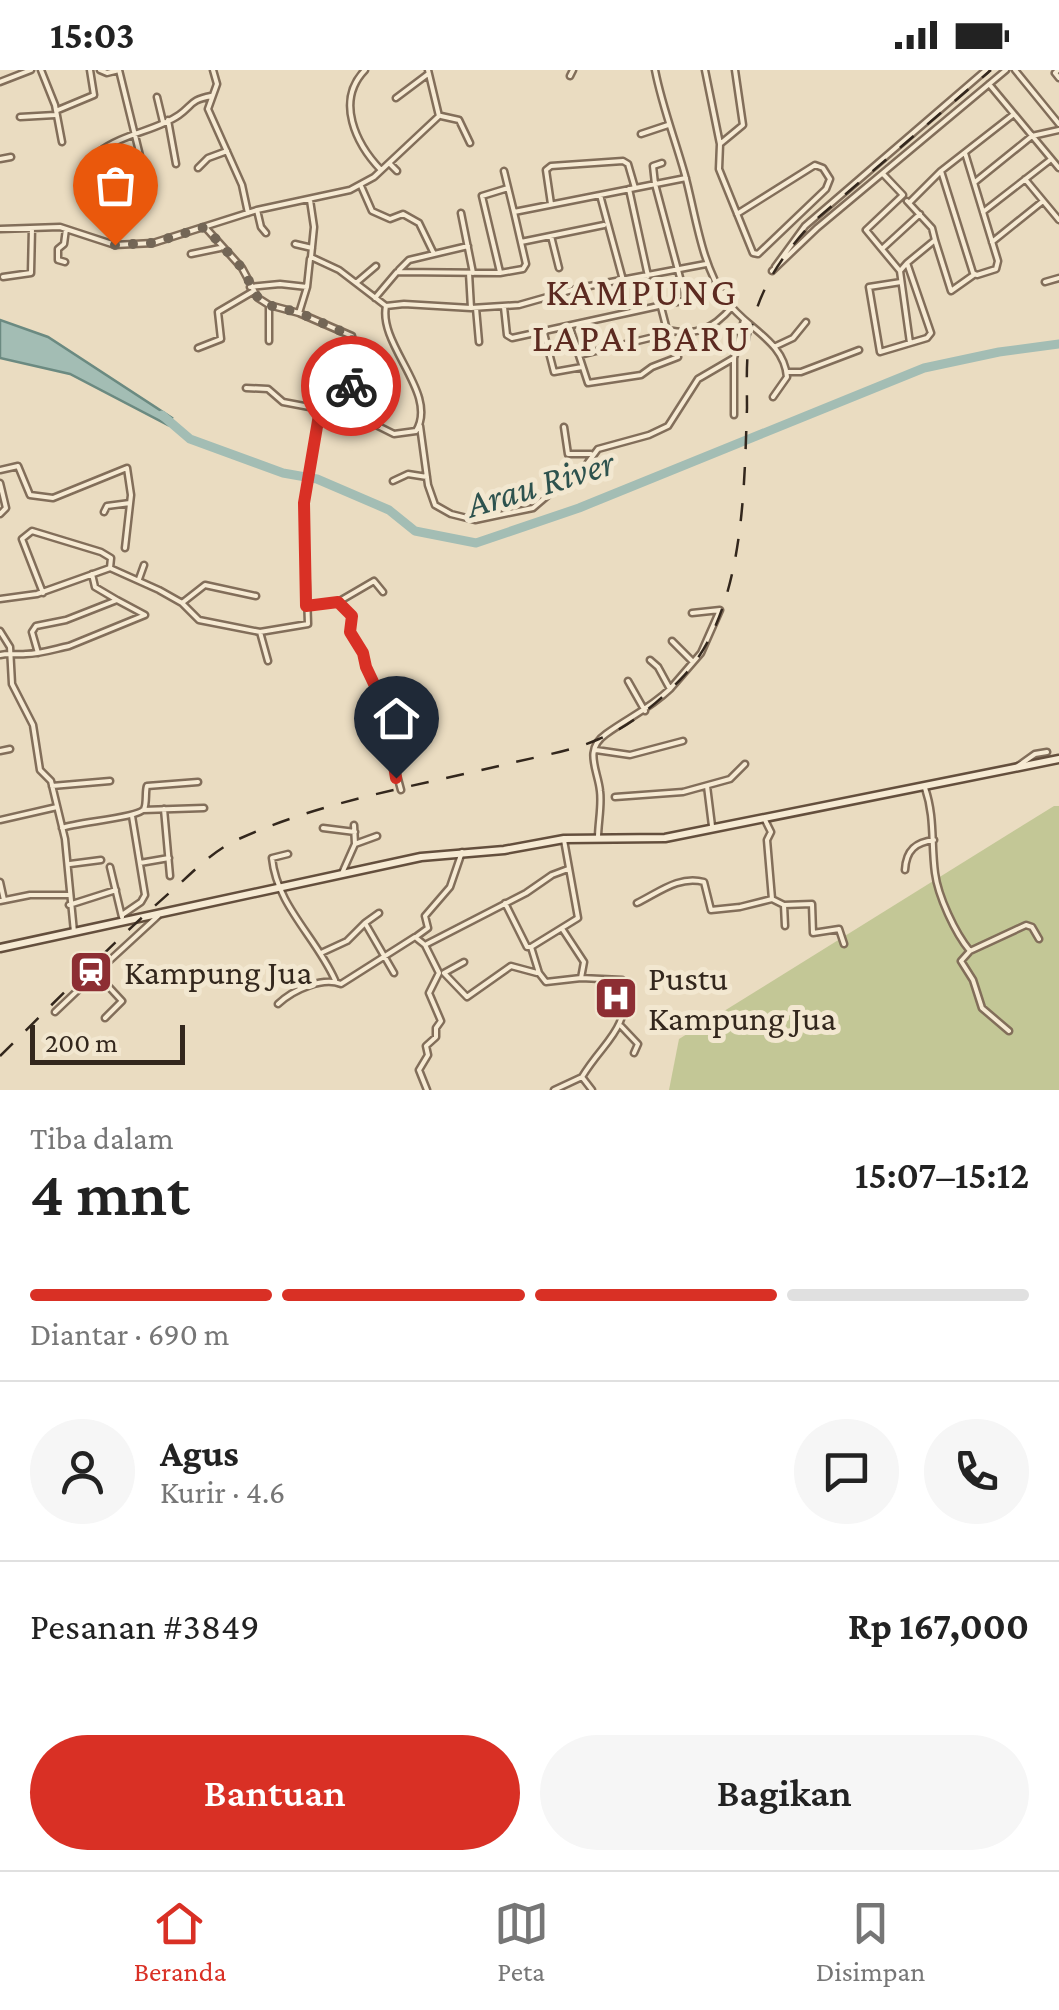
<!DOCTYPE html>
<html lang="id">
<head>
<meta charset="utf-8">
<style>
  body { margin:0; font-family:"Crimson Pro",serif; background:#f6f6f6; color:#222; height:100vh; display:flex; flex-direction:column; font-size:38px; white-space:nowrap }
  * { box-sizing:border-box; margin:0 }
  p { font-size:32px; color:#767676 }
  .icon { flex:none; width:55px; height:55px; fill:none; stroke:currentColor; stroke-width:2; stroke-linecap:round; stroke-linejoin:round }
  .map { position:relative; height:1020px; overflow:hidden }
  .details { display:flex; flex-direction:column; background:#fff; flex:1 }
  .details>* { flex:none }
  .scale { position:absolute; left:30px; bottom:25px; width:155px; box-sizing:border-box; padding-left:10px; border:5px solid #33271d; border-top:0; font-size:28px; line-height:35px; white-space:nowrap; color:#33271d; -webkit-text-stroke:8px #f2e7d0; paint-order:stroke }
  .pin { position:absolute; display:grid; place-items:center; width:85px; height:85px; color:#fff; margin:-102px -42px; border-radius:50% 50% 50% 0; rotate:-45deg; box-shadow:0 0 10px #0007 }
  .pin .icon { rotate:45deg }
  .courier { position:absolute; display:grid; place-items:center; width:100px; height:100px; margin:-50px; border:8px solid #d93025; border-radius:50%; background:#fff; color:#222; box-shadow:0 2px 12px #0007 }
  .summary em { font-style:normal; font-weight:600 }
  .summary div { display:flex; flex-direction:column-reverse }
  .summary { display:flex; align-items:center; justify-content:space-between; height:170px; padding:0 30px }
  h1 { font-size:65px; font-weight:600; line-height:75px }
  .bar { display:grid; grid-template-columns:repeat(4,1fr); gap:15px 10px; align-content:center; height:120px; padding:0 30px }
  .bar i { height:12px; border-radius:8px; background:#e0e0e0 }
  .bar .active { background:#d93025 }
  .bar p { grid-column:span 4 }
  .line { display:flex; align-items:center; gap:25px; padding:0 30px; border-top:2px solid #e0e0e0 }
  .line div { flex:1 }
  .round { display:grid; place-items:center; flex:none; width:105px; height:105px; border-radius:52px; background:#f6f6f6 }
  .action { display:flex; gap:20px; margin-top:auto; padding:20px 30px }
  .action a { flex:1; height:115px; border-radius:60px; background:#d93025; color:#fff; font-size:40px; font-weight:600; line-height:115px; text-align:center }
  .action a+a { background:#f6f6f6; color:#222 }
  .status { display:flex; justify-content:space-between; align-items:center; height:70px; padding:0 50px; background:#fff; direction:ltr }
  .status svg { height:28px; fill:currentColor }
  .tabs { display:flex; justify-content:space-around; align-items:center; height:140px; border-top:2px solid #e0e0e0; background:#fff; font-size:28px; color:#767676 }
  .tabs a { display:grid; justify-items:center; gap:5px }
  .tabs .active { color:#d93025 }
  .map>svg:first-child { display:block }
  .green { fill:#c3c796 }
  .water { fill:#a3bdb4; stroke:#6b8a81; stroke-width:2.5 }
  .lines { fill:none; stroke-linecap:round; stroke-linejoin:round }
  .river { stroke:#a3bdb4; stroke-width:9 }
  .street-casing { stroke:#826e5a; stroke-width:9 }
  .secondary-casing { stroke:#644f3d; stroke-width:11 }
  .street { stroke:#f6ead3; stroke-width:4 }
  .secondary { stroke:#f6ead3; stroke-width:6 }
  .rail { stroke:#33271d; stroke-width:2.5; stroke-dasharray:18 18; stroke-linecap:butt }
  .done { stroke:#736656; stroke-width:10; stroke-dasharray:0 18 }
  .route { stroke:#d93025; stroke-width:12 }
  .labels { text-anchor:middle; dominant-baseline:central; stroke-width:10; stroke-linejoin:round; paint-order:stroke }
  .poi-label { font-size:35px; fill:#33271d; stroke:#f2e7d0; text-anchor:start }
  .water-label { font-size:38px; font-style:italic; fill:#2d524e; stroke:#f2e7d0 }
  .quarter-label { font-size:40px; letter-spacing:2.5px; fill:#5c2a20; stroke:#f2e7d0 }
</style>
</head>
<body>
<div class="status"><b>15:03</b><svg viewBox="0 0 49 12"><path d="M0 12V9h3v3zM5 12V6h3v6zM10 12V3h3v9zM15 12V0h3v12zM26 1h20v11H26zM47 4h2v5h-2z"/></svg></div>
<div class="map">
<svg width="1059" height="1020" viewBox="0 0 1059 1020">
  <rect width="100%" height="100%" fill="#eadcc1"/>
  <!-- green -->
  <path class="green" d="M1054,736H1059V1020H669L679,969Z"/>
  <!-- water -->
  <path class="water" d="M0,250L48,267L172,348L168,355L70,304L0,288Z"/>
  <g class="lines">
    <!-- river -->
    <path class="river" d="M162,345L190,369L283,403L317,409L389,440L415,461L476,473L579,438L924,298L999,282L1059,274"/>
    <!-- street casing -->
    <g class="street-casing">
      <path id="street" d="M41,0L55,35L62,72
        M100,0L107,3L119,0
        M119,0L145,106
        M213,0L217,14L208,39L242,115L248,143
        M365,0C335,31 356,74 381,100
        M655,0C662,36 675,69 685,105C696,146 701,194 726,230C745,258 784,270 787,307L773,327
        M705,0L720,74L719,99L753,183L758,184L826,119L830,109L823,98L815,95L737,144
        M1015,0L1059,54
        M1058,0L1055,3L1059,8
        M570,6L573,0
        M0,12L31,0
        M989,14L1059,98
        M157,27L163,52
        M396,28L428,4
        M58,40L94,25L90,0
        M441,46L459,50L470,73
        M20,47L55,45
        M168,50L176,94
        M641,64L668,55
        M720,74L743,55L735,0
        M0,89L11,87
        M389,93L397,101
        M198,98L208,88L227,81
        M504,101L514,142
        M941,101L973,203L977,205L996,199L998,191L965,83
        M884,105L903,125L866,160L900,201L910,273
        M109,108L97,88L99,82C124,63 156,61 179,45C193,35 190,30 211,26
        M1025,109L1059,150
        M975,112L1032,66L1059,60
        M361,116L372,141L390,149L403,144L419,153L434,184
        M629,119L648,206
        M600,125L623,210
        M909,133L941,101L1014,44
        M551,134L546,100L551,96L623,91L628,94L635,118
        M257,140L261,157L266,163
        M983,142L1050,90
        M461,143L473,203
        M205,157L242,198L258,228L269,235L299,243L352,266L353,272L343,304L352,316L372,329L376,352
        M0,159L60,157L115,175L153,173L257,140L350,120L374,107L439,46L428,0
        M551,166L559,198
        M935,170L951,221L975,204
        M521,172L604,155
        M992,172L1043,131
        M295,174L312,178
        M883,178L920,144
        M191,184L220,178
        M65,192L58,190V179L64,174L66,159
        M907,193L935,170L932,158L907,131
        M775,197L805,156L986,0
        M399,200L409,190L468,176
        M772,201L817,158L1006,0
        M900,201L907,193L931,263L927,268L880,282L869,217L901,212
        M500,202L482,126L508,118
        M469,203L471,238
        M3,207L31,203L32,158
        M1045,212L1059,208
        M356,213L376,196
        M250,217L280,214L307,217
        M375,228L397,202L500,203L523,199L526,194L514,142L686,108
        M269,235V271
        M386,236L404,234L471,238L519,235L579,218L706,194
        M504,237L507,265L512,268L686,230L655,114L653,96L662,93
        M476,238L479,272
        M299,243L307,217L310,189
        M570,258L588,313L641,305L652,297L678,287
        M667,260C696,266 712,260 732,237
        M544,263L554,302L582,297
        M776,276L793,268L806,252
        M198,278L221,269L218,242L252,222
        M580,285L662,265L667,260L661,237
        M734,288V345
        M787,302H801L859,280
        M246,318L268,319L283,332L320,339
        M420,356L428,415L435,435L451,444L475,450L533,438L554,420L575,410L598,379L649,365L668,356L698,309L734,288L744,250
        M564,357L568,384H591
        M0,400L18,396L30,425L53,428L127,398L131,425L125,478
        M393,411L408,404L427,407
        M0,413L6,438L0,444
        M104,442L107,436L130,433
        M92,504L95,517L117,530
        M139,509L144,495
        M43,523L22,469L32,461L101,482L111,488L110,498
        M0,529L37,524L110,498L159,520L182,533L199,550L260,562L308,554L304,433L320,339L362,348L394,364L416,361C439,324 378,275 386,236L339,200L311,187L314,157L310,130
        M338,532L374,511L383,522
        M182,533L205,515L256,526
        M306,536L338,532L351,546L350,562L363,583L366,597L395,659L393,690L401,720
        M0,561L10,577L12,614L33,655L40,700L51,711L65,769L74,862
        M260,562L268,591
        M672,571L693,592
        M0,585C9,583 17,585 26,584C40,584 55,579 69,576L145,545L117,530L66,550L36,556L32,562L38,583
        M628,611L645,641
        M670,619L701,583L720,540L692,543
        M596,680L630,685L683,671
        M0,681L10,679
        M1018,696L1035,684L1047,682
        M52,716L110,711
        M707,716L712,756
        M925,718C935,747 931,773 935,803C938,826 955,863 970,881L961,891L973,910L982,938L1009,961
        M615,727L683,722L730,709L745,694
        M164,739L170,806
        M143,740L204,738
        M0,750L57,737
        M62,758C77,752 138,748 144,739C147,734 145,721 147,716L198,712
        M323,758L355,762
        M598,768C598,753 602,736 600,721C598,700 583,680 606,664C628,648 649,639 670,619L658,597L650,590
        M355,774L377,766
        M288,784L272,788C277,836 316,867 335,910
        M140,793L169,788
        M70,794L101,790
        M110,797L122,847
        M905,800C906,780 916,772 934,770
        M343,801L355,774L354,755
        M0,812L4,830
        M772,829L784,835L812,834L813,863L839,859L844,874
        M0,831L30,825H70
        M505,833L527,877H531L539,903L546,912L581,908L622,910L625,913C628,963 605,969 582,1007
        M637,833C658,823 679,805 704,812L711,840L740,837L772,829L767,770L771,762L765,750
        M69,835L116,820
        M784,835L785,856
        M379,843L365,853L394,903
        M122,845L141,832L145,825L132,746
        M563,860L584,892L581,908
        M417,866L428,858L425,846L450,817L462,782
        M425,875L526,823L552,805L568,799
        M531,877L578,848L564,770
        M970,881L1026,855L1032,857L1039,869
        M321,883L347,871L365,853
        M444,903L467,927L511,896L537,903
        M444,903L464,892
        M278,934C294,919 323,907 341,914L415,867L425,875L439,903L429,923L441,951L436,958V967L426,976L428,985L419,1000L427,1020
        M55,942L96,903
        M105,948L122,931L96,903L158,846
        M621,956L638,974L634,983
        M582,1007L592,1020
        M554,1020L582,1007"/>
    </g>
    <!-- secondary casing -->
    <g class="secondary-casing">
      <path id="secondary" d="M0,878L421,787L504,780L564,769L665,768L1059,689"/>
    </g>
    <!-- street -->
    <use href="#street" class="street"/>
    <!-- secondary -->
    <use href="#secondary" class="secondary"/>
    <!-- rail -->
    <path class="rail" d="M0,986C58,929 114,871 175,818C196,799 215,779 241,768C326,730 422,715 511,693C540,686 572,681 599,669C629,657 656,634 679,611C744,546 744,425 747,338C747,308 745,278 754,248C764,211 787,180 813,152L991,0"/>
  </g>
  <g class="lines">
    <!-- done -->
    <path class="done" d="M115,175L153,173L205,157L242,198L258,228L268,235L300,243L352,266C354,284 334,299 351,316"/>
    <!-- route -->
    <path class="route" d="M351,316L372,330L376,353L320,339L304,433L306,536L338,532L352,546L350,562L363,583L366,597L395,658L393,690L396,708"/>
  </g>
  <!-- icons -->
  <defs>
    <g id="station-square" transform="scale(2.25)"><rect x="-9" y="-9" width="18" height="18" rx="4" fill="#8d2e33" stroke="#f2e7d0"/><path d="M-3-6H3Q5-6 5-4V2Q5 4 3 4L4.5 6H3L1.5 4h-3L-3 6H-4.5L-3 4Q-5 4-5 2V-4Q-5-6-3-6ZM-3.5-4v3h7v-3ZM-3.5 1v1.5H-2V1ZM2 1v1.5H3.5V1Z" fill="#fff"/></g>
    <g id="hospital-square" transform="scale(2.25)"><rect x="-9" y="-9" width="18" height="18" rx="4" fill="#8d2e33" stroke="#f2e7d0"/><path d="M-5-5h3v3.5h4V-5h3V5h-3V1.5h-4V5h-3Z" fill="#fff"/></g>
  </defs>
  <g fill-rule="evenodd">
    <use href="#station-square" x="91" y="902"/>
    <use href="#hospital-square" x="616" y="928"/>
  </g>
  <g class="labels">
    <!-- poi labels -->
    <g class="poi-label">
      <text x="124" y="902">Kampung Jua</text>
      <text x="648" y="908">Pustu<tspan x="648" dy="40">Kampung Jua</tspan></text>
    </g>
    <!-- water labels -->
    <g class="water-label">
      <text transform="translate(540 413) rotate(-17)">Arau River</text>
    </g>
    <!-- quarter labels -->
    <g class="quarter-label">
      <text x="642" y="221">KAMPUNG<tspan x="642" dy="46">LAPAI BARU</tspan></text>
    </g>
  </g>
</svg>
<div class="scale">200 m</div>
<div class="pin" style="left:115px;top:175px;background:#ea580c"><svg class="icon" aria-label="bag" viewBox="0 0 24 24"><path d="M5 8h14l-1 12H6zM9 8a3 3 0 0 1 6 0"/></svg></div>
<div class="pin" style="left:396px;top:708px;background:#1f2937"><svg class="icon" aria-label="home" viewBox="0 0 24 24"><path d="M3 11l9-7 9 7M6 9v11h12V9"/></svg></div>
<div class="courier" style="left:351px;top:316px"><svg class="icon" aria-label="bike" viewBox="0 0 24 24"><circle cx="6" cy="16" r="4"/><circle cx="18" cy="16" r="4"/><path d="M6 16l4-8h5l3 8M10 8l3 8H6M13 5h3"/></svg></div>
</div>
<section class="details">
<div class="summary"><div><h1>4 mnt</h1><p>Tiba dalam</p></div><em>15:07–15:12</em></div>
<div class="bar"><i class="active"></i><i class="active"></i><i class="active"></i><i></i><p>Diantar · 690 m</p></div>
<div class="line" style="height:180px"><a class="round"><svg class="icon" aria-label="person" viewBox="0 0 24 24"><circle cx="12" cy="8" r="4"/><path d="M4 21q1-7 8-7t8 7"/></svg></a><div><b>Agus</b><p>Kurir · 4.6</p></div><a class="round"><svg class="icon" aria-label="chat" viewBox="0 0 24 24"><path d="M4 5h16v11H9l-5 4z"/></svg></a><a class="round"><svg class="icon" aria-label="phone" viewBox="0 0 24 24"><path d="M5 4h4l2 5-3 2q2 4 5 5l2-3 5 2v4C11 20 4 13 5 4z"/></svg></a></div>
<div class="line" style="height:130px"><div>Pesanan #3849</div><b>Rp 167,000</b></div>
<div class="action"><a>Bantuan</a><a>Bagikan</a></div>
</section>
<nav class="tabs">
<a class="active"><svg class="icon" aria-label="home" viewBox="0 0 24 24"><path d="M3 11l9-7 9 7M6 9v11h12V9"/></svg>Beranda</a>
<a><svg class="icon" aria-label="map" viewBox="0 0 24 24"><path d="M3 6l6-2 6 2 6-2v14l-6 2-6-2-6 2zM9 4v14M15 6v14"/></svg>Peta</a>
<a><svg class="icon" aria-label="saved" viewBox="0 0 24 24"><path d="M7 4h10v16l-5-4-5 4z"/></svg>Disimpan</a>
</nav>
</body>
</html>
